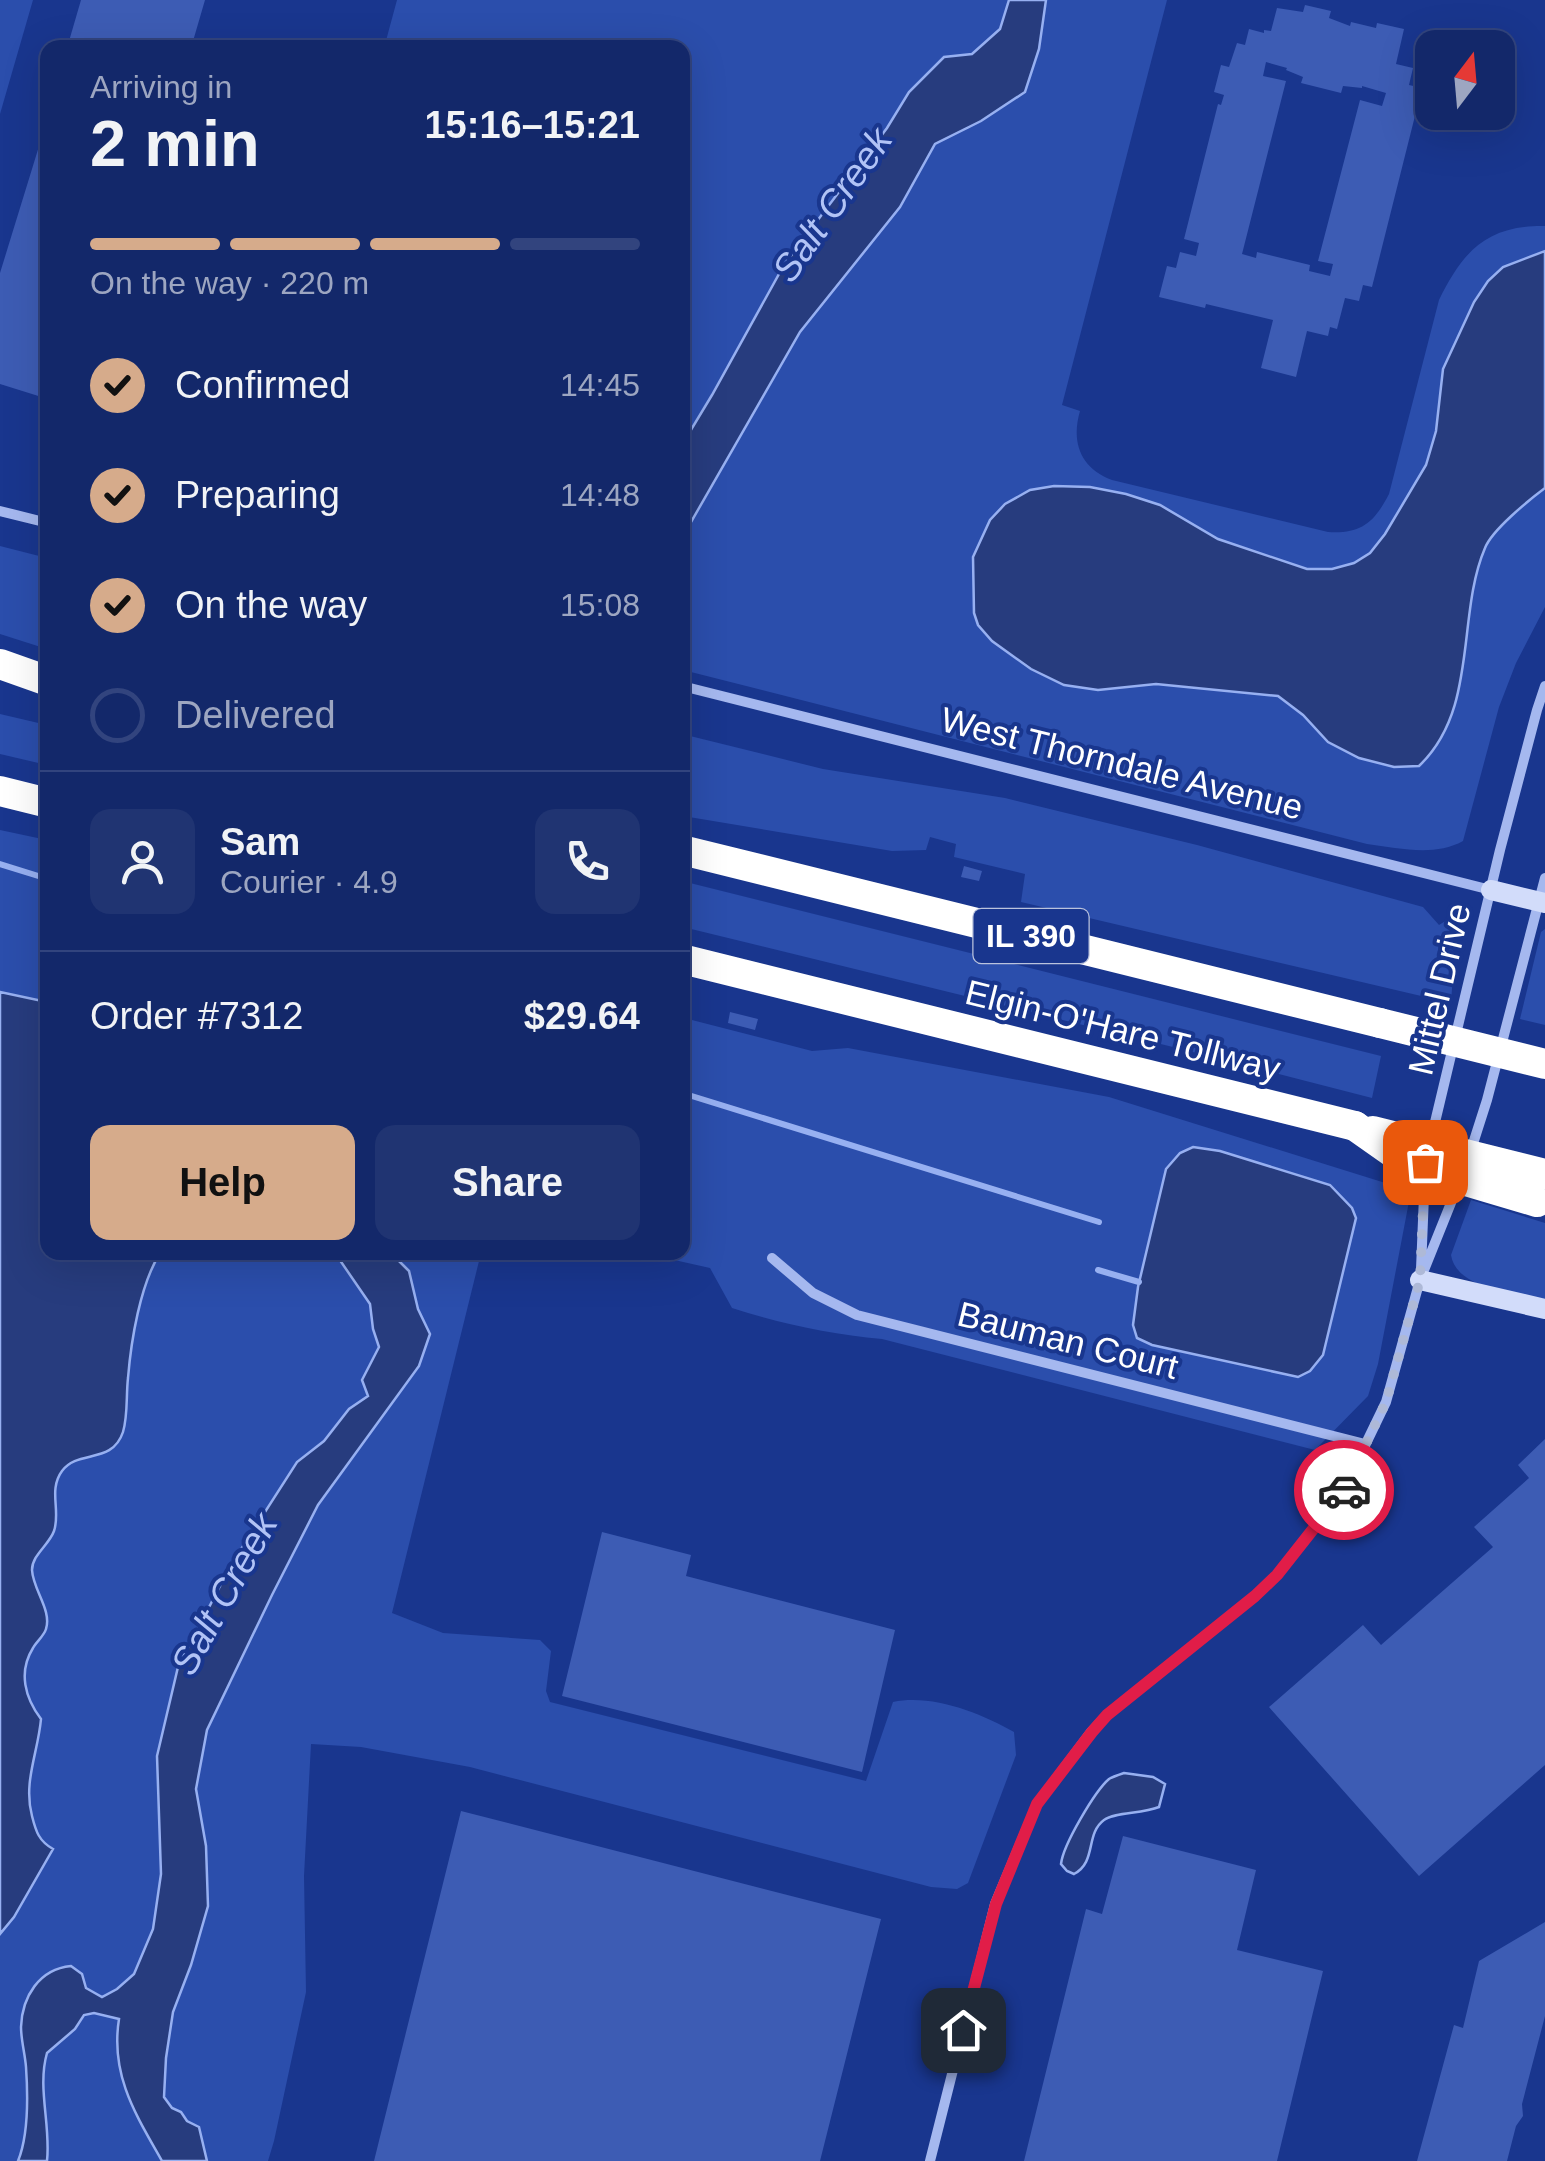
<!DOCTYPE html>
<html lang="en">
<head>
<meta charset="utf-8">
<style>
  body { margin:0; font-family:Helvetica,sans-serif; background:#203472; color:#f1f3f6; height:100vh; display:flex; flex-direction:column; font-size:38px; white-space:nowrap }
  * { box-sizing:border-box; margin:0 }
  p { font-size:32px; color:#9da6c1 }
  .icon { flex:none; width:55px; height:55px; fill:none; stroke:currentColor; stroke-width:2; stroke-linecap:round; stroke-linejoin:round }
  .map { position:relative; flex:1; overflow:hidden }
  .drawer { position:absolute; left:40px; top:40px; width:650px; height:1220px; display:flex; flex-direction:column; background:#13286a; border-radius:20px; box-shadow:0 10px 40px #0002,0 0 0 2px #32447e }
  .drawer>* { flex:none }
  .needle { width:65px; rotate:16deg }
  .fabs { position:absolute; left:1415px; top:30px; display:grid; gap:20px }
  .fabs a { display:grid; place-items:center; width:100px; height:100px; border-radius:20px; background:#13286a; box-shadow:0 10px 40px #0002,0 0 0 2px #32447e; font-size:50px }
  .pin { position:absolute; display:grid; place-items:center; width:85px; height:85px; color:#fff; margin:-42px; border-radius:20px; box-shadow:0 5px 15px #0006 }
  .courier { position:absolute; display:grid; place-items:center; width:100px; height:100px; margin:-50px; border:8px solid #e11d48; border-radius:50%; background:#fff; color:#222; box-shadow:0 2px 12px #0007 }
  .headline em { font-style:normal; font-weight:600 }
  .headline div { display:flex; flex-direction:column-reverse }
  .headline { display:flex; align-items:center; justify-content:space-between; height:170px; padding:0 50px }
  h1 { font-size:65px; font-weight:600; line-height:75px }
  .bar { display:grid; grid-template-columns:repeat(4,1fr); gap:15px 10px; align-content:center; height:120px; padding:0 50px }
  .bar i { height:12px; border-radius:8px; background:#32447e }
  .bar .current { background:#d6ab8b }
  .bar p { grid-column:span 4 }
  .line { display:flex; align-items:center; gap:25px; padding:0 50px; border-top:2px solid #32447e }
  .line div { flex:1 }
  .round { display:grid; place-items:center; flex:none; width:105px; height:105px; border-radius:20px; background:#203472 }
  ol { padding:0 50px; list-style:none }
  li { display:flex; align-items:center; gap:30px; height:110px }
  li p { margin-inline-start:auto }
  li .icon { padding:10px; border-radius:50%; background:#d6ab8b; color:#111; stroke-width:4 }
  li:last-child { color:#9da6c1 }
  li i { width:55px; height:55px; border:5px solid #32447e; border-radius:50% }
  .primary-button { display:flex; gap:20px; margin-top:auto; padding:20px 50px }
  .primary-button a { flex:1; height:115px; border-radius:20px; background:#d6ab8b; color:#111; font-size:40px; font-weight:600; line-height:115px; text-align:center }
  .primary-button a+a { background:#203472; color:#f1f3f6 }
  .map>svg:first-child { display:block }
  .green { fill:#2b4eac }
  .water { fill:#273c7e; stroke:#97b0f1; stroke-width:2.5 }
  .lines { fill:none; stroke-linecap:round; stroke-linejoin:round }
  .stream { stroke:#97b0f1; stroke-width:6 }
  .building { fill:#3d5cb4; fill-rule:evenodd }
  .street { stroke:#a5b8ef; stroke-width:10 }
  .secondary { stroke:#d2dcfa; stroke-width:20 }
  .highway { stroke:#fff; stroke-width:30 }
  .highway-bridge { stroke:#fff; stroke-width:30 }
  .done { stroke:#aeb9d7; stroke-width:10; stroke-dasharray:0 18 }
  .route { stroke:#e11d48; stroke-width:12 }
  .labels { text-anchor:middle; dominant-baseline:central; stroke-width:8; stroke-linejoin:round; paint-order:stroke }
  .shield { fill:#19368e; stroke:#bac3dd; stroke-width:2.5 }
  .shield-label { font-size:32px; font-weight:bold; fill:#fff }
  .street-label { font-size:35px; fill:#fff; stroke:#19368e }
  .water-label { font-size:38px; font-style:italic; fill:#b1c3f6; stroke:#19368e }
</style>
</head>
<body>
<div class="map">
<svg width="1545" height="2161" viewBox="0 0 1545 2161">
  <rect width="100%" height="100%" fill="#19368e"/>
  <!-- green -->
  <path class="green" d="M0,0H33L0,114Z
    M397,0H1009L1001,29L972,54L944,58L909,92L887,128L814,223L683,443L682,48H384Z
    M1047,0H1167L1062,405L1080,411C1071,442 1080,468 1112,480L1328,532C1361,534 1374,523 1389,494L1439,300C1463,251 1487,225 1545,226V607L1516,663L1499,707L1463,841C1434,857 1399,848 1367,844L683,670V536L800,332L900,207L935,144L981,121L1025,92L1039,49Z
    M0,546L47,558V649L0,634Z
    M0,714L47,725V765L0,754Z
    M682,734L823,769L1005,798L1197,845L1423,907L1439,925L1447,920C1456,948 1453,974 1451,1003L1021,902L1025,874L954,857L956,844L930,837L926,850L892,851L683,816Z
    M0,830L47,840L48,1252L481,1253L392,1613L443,1633L540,1640L551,1651L546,1691L550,1702L866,1781L893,1702C933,1694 980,1713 1014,1732L1016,1755L968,1883L957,1889L931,1887L470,1767L361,1747L311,1744L304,1876L306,1992L274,2141L268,2161H0Z
    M682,881L1381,1056L1372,1098L1177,1048L683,927Z
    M1545,929V1025L1520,1019L1541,932Z
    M683,991L692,994L688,1019L812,1051L848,1048L1109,1097L1411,1191L1378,1364L1368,1396L1315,1450L882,1339C831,1334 782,1324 732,1308L710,1268L643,1253L682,1252Z
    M1471,1200L1545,1223V1301C1517,1294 1456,1289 1451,1255Z"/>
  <!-- water -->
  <path class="water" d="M1009,0H1046L1039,49L1025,92L981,121L935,144L900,207L800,332L683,536V443L712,395L784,265L887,128L909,92L944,57L972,54L1000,29Z
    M1545,251V488C1529,500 1492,530 1485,548C1456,616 1479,709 1419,766L1394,767L1359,758L1328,742L1303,715L1278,696L1156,684L1098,690L1064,685L1031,669L992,641L978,625L974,613L973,557L990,520L1005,504L1030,490L1054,486L1090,487L1126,494L1160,505L1218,539L1307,569H1332L1354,563L1370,553L1385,534L1426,465L1436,431L1443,369L1474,302L1488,281L1503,267Z
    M0,992L47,1002L48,1252L160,1253C140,1285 131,1341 128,1378C126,1395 128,1416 123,1432C112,1465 78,1449 62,1471C48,1490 61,1511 54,1531C49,1545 32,1555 32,1570C33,1590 52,1610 46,1629C44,1636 36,1642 33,1648C18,1672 25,1698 41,1719C38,1753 23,1782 32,1816C36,1832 39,1841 53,1849L14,1917L0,1934Z
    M1193,1147L1220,1151L1330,1185L1352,1208L1356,1218L1323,1355L1310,1371L1298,1377L1152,1345L1137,1338L1133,1325L1138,1287L1166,1169L1180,1153Z
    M335,1253H391L409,1271L418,1309L430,1334L419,1366L318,1505L272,1595L207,1730L196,1789L206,1846L208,1906L191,1965L173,2012L166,2058L164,2097L172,2108L181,2112L187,2121L199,2127L207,2161H162C136,2115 110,2075 119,2019L94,2013L84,2015L75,2029L47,2053C37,2088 51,2125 47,2161H18C29,2134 28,2096 26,2067C25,2054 21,2040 21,2027C22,1997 39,1969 71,1966L82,1974L86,1988L102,1997L117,1989L134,1974L153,1929L161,1874L157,1756L178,1667L231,1565L297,1462L324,1441L349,1409L368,1396L362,1380L379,1347L373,1329L370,1304Z
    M1124,1773L1153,1777L1165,1784L1159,1807C1142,1814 1115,1812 1104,1820C1085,1834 1097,1862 1074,1874L1067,1871L1061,1864C1063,1845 1095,1791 1109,1779C1112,1777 1121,1774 1124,1773Z"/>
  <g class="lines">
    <!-- stream -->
    <path class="stream" d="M0,864L48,879
      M682,1093L1099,1222
      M1098,1270L1139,1282"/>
  </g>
  <!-- building -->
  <path class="building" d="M81,0H205L191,48H67Z
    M1305,5L1331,11L1329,18L1350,26L1351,22L1376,28L1377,23L1404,29L1396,64L1413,68L1409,85L1422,88L1372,287L1363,285L1359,301L1345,298L1337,329L1330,327L1328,336L1307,331L1296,377L1261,368L1273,320L1206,304L1205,308L1159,297L1167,266L1176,268L1180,252L1196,256L1199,243L1184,239L1218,104L1221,105L1224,95L1214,92L1221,65L1229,67L1237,43L1245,45L1249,29L1264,33V30L1271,31L1277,8L1303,12ZM1266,62L1287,68L1286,70L1303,77L1301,83L1341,93L1343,86L1362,88V86L1386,93L1382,106L1360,100L1318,261L1333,264L1330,276L1309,271L1310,265L1257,252L1256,258L1242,254L1286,81L1263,76Z
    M48,117V399L0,384V273Z
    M964,866L982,871L979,881L961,877Z
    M730,1012L758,1019L755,1030L728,1023Z
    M1545,1439V1765L1419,1876L1269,1707L1363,1625L1381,1645L1493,1547L1474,1527L1529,1478L1518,1465Z
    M602,1532L691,1555L686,1576L895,1630L862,1772L562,1696Z
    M461,1811L881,1919L820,2161H374Z
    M1123,1836L1256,1870L1237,1950L1323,1971L1277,2161H1024L1086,1909L1102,1914Z
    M1545,1922V2016L1522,2104L1523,2116L1516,2126L1507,2161H1417L1454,2025L1463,2028L1479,1961Z"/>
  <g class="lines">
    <!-- street -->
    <path class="street" d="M0,511L48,523
      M682,686L1491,890
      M1431,1139L1500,850L1537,710L1545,686
      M1470,1153L1487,1100L1545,878
      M772,1258L813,1293L857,1315L1365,1444
      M1421,1269L1425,1171
      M930,2161L995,1904L1037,1804L1091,1732L1107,1715L1255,1596L1277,1575L1344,1489L1386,1402L1420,1280L1459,1183"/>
    <!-- secondary -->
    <path class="secondary" d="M1491,890L1545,903
      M1420,1280L1545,1309"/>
    <!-- highway -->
    <path class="highway" d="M0,664L48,681
      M0,791L48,803
      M682,850L1380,1023
      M682,959L1355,1126"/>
    <!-- highway-bridge -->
    <path class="highway-bridge" d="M1380,1023L1545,1064
      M1355,1126L1409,1164L1537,1202
      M1373,1131L1545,1174"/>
  </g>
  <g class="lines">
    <!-- done -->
    <path class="done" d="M1344,1490L1386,1402L1420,1280L1425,1162"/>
    <!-- route -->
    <path class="route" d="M963,2030L996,1904L1037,1804L1092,1732L1107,1715L1255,1596L1277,1575L1344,1490"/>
  </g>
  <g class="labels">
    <!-- shield labels -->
    <rect class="shield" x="973.5" y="909" width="115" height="54" rx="8"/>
    <g class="shield-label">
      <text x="1031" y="936">IL 390</text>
    </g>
    <!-- street labels -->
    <g class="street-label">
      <text transform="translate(1122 763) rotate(14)">West Thorndale Avenue</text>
      <text transform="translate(1439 989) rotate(-77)">Mittel Drive</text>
      <text transform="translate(1123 1030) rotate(14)">Elgin-O'Hare Tollway</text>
      <text transform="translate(1068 1340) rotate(14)">Bauman Court</text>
    </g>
    <!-- water labels -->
    <g class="water-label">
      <text transform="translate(832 205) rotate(-55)">Salt Creek</text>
      <text transform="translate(224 1594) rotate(-61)">Salt Creek</text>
    </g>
  </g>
</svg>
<div class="fabs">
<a><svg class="needle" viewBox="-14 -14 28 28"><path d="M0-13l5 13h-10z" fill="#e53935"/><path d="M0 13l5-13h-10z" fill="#9da6c1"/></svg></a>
</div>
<div class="pin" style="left:1425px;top:1162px;background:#ea580c"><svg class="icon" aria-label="bag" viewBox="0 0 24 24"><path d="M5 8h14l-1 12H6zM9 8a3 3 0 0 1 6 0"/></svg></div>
<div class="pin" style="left:963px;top:2030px;background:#1f2937"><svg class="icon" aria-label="home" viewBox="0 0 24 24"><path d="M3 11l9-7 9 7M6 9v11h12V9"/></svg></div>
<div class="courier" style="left:1344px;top:1490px"><svg class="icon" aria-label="car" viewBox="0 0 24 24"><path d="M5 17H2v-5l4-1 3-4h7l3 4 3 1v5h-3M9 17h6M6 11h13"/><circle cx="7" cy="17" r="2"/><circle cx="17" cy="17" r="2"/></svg></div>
<section class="drawer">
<div class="headline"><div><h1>2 min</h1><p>Arriving in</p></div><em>15:16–15:21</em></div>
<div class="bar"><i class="current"></i><i class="current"></i><i class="current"></i><i></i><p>On the way · 220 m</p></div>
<ol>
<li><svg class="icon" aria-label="check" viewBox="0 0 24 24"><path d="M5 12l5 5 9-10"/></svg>Confirmed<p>14:45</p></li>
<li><svg class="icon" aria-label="check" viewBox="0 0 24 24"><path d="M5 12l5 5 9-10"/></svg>Preparing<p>14:48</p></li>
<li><svg class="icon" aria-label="check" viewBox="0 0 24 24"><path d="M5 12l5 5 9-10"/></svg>On the way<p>15:08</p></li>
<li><i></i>Delivered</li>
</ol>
<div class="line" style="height:180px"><a class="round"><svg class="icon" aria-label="person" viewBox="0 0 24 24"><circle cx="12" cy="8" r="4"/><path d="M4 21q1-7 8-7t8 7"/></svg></a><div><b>Sam</b><p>Courier · 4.9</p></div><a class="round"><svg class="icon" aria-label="phone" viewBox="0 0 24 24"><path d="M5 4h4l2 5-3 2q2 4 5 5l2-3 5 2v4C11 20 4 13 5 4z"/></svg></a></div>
<div class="line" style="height:130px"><div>Order #7312</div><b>$29.64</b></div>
<div class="primary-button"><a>Help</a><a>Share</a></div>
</section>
</div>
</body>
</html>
